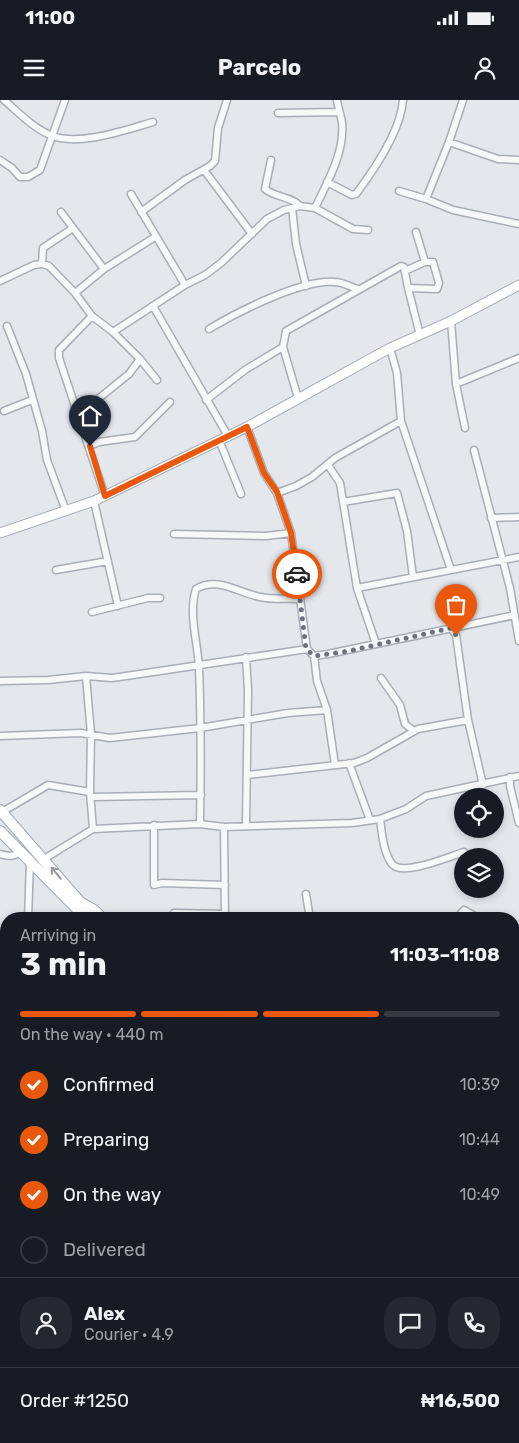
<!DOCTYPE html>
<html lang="en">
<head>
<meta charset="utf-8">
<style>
  body { margin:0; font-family:Rubik,sans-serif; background:#242831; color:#f1f3f6; height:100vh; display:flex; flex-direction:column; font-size:19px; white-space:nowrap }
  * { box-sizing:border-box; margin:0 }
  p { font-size:16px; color:#9ea1a6 }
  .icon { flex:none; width:28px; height:28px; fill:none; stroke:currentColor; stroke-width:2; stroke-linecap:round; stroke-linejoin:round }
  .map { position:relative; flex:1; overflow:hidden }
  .panel { position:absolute; left:0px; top:812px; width:520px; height:531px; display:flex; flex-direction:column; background:#171b24; border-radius:20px 20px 0 0; box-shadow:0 2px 8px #0003 }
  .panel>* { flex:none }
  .fabs { position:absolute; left:454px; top:688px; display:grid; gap:10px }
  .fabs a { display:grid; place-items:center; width:50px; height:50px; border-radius:50%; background:#171b24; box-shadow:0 2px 8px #0003; font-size:25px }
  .pin { position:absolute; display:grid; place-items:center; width:42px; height:42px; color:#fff; margin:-51px -21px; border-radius:50% 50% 50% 0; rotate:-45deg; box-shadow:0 0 5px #0007 }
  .pin .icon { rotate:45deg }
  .courier { position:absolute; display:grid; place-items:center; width:50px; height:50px; margin:-25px; border:4px solid #ea580c; border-radius:50%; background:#fff; color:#222; box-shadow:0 1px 6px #0007 }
  .head em { font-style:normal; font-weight:700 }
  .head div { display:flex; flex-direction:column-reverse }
  .head { display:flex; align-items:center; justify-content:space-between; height:85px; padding:0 20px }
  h1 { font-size:32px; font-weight:700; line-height:38px }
  .bar { display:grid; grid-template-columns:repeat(4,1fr); gap:8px 5px; align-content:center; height:60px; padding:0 20px }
  .bar i { height:6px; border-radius:4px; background:#363941 }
  .bar .active { background:#ea580c }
  .bar p { grid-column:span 4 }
  .line { display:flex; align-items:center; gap:12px; padding:0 20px; border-top:1px solid #363941 }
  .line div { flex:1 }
  .round { display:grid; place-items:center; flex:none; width:52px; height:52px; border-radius:20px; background:#242831 }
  ol { padding:0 20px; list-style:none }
  li { display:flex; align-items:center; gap:15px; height:55px }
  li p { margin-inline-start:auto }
  li .icon { padding:5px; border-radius:50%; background:#ea580c; color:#fff; stroke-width:4 }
  li:last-child { color:#9ea1a6 }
  li i { width:28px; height:28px; border:2px solid #363941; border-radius:50% }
  .status { display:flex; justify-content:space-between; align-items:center; height:35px; padding:0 25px; background:#171b24; direction:ltr }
  .status svg { height:14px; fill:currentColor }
  header { display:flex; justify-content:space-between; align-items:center; height:65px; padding:0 20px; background:#171b24; font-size:22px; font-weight:700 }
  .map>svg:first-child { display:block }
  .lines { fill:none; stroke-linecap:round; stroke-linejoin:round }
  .street-casing { stroke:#a9aeb7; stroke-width:9 }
  .secondary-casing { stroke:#a9aeb7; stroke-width:11 }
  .primary-casing { stroke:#a3abb8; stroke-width:12 }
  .street { stroke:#f7f8fa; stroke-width:6 }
  .secondary { stroke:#fff; stroke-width:9 }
  .primary { stroke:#fff; stroke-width:10 }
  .oneway { stroke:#959aa2 }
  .done { stroke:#6c737f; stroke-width:5; stroke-dasharray:0 9 }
  .route { stroke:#ea580c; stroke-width:6 }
</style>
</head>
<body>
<div class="status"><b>11:00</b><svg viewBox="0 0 49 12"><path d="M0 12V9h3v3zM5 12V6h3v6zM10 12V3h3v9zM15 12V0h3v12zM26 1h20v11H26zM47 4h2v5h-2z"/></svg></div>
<header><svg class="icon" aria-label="menu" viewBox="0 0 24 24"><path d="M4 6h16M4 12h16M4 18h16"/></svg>Parcelo<svg class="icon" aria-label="person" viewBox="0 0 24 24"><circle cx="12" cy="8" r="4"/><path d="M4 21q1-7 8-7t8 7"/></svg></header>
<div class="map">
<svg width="519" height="1343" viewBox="0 0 519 1343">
  <rect width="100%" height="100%" fill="#e4e7ec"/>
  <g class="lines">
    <!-- street casing -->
    <g class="street-casing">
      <path id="street" d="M4,0C18,12 32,27 50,35C78,47 125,30 153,22
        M278,13L339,12
        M449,42L498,59L519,60
        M0,60L12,68L20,77H28L40,70L65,0
        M271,60L265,89C276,98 291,96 300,106
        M204,70L252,134
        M327,82L352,95L356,94C374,70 401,30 403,0
        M399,91L426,99L453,110L519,124
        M131,94L185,185
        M426,99L449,42L463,0
        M292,108L296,144L306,186
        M315,108C327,83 345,52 342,23C341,15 338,8 337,0
        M61,112L104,169
        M141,112L185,80L210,66L215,61L218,28L227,0
        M416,132L425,162
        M42,164L43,148L73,128
        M0,181L34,165L42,164L49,166L75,193L92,216L113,232L140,259L129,274L78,315
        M408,188L420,235
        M75,193L104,169L155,137
        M153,206L228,336
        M92,216L59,250V258L105,396
        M451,221L456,284L465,328
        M7,226L26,274L42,331L47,360L66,411
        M209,229C237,212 302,179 335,182C342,182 351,187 358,189
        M113,232L185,185L205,175L221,163L267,119L284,110L300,106L315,108L353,129L368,130
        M390,248L397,273L401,321L451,470
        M140,259L157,280
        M456,284L519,258
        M298,298L283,247L286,231L401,166L404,167L408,188L437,189L439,183L433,162H425L405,171
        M206,300L245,270L283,247
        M4,311L32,300
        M219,340L241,394
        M90,346L99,342L135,337L170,302
        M474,350L510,488L519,541
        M328,365L340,383L357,488L376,544
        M277,393L296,386L312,377L335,358L401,321
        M94,401L118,506
        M343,402L397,393L407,431L413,477
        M491,418L519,417
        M174,434L266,436L291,433
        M56,470L108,461
        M357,488L519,457
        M92,512L148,498H160
        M451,528L456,535L468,620L483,685
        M307,549L314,556L328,554L515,515
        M314,556L317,581L327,610L335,665
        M246,557L248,590L246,724
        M86,576L91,634L90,692L93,729L200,724L224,727L352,723L380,719L406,709L426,696L519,676
        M381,578L400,605L405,624L414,631
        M0,581L48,580L86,576L112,578L133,575L307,549L291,433L277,393L264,373L247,327
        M0,636L81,633L110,638L200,628L288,613L327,610
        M349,663L370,720
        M247,675L354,663L367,658L418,629L468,620
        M510,677V686L519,723
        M92,697L201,695
        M2,712L48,685L90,692
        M380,719C382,733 383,752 392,764C403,777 450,756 464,752
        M200,724C201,672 201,620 199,568C198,543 188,514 196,489C217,476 239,493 260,497C273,500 287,498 300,499
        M154,725V785L162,783L225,785
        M224,727L225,819
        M0,754C8,756 14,758 20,751
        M44,759L93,729
        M306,794L310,819
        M174,813L225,814
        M28,819L30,761
        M456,819L464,810L480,819
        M514,852L519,857
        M514,930L519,923
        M0,997L4,1006L6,1028
        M514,1054L519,1059
        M514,1126L519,1130
        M0,1137L6,1136
        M0,1201L6,1203
        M0,1282L6,1281
        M514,1286L519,1284
        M104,1338L108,1343
        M385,1338L415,1341L434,1338
        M478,1338L479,1343
        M68,1343L71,1338
        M94,1343L100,1338
        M156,1343L160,1338
        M216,1343L219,1338
        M360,1343L363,1338"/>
    </g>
    <!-- secondary casing -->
    <g class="secondary-casing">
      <path id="secondary" d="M0,433L94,401L247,327L390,248L451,221L519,185"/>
    </g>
    <!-- primary casing -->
    <g class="primary-casing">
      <path id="primary" d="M0,710L80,802L94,810L103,819
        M0,731L87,819
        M514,1194L519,1198
        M514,1208L519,1212"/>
    </g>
    <!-- street -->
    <use href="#street" class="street"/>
    <!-- secondary -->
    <use href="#secondary" class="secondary"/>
    <!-- primary -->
    <use href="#primary" class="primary"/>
  </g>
  <!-- one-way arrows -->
  <defs><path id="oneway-shaft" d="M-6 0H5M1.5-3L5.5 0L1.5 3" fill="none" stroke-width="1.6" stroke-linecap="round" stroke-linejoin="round" transform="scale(1.25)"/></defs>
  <use class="oneway" href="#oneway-shaft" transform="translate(56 773) rotate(-130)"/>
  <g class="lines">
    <!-- done -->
    <path class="done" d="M297,474L306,549L314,556L349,551L451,528L456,535"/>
    <!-- route -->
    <path class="route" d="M90,346L105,396L247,327L264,373L277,392L291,433L297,474"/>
  </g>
</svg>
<div class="fabs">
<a><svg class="icon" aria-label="locate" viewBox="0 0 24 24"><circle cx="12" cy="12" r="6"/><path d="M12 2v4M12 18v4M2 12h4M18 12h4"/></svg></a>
<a><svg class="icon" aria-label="layers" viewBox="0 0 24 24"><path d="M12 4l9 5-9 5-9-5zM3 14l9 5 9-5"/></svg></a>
</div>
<div class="pin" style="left:456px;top:535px;background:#ea580c"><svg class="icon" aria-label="bag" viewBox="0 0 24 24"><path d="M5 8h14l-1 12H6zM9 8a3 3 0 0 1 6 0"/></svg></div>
<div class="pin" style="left:90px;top:346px;background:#1f2937"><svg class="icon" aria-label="home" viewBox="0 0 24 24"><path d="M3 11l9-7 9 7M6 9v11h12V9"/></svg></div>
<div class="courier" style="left:297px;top:474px"><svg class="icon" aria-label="car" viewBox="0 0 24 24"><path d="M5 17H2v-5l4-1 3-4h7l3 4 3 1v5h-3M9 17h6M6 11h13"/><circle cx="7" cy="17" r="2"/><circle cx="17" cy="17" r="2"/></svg></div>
<section class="panel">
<div class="head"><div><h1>3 min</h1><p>Arriving in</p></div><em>11:03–11:08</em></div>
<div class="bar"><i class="active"></i><i class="active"></i><i class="active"></i><i></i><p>On the way · 440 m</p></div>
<ol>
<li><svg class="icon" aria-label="check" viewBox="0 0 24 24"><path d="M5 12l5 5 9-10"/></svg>Confirmed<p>10:39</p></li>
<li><svg class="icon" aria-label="check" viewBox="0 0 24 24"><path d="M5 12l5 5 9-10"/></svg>Preparing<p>10:44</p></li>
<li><svg class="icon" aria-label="check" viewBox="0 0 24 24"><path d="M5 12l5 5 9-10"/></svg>On the way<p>10:49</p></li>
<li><i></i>Delivered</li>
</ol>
<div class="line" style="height:90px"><a class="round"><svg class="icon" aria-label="person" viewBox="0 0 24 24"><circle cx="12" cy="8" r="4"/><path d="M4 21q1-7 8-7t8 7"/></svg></a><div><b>Alex</b><p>Courier · 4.9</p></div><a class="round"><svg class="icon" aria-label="chat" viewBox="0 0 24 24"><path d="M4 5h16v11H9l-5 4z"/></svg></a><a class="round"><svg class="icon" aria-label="phone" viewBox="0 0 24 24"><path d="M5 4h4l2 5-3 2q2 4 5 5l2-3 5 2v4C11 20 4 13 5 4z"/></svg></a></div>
<div class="line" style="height:65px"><div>Order #1250</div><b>₦16,500</b></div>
</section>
</div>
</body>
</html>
